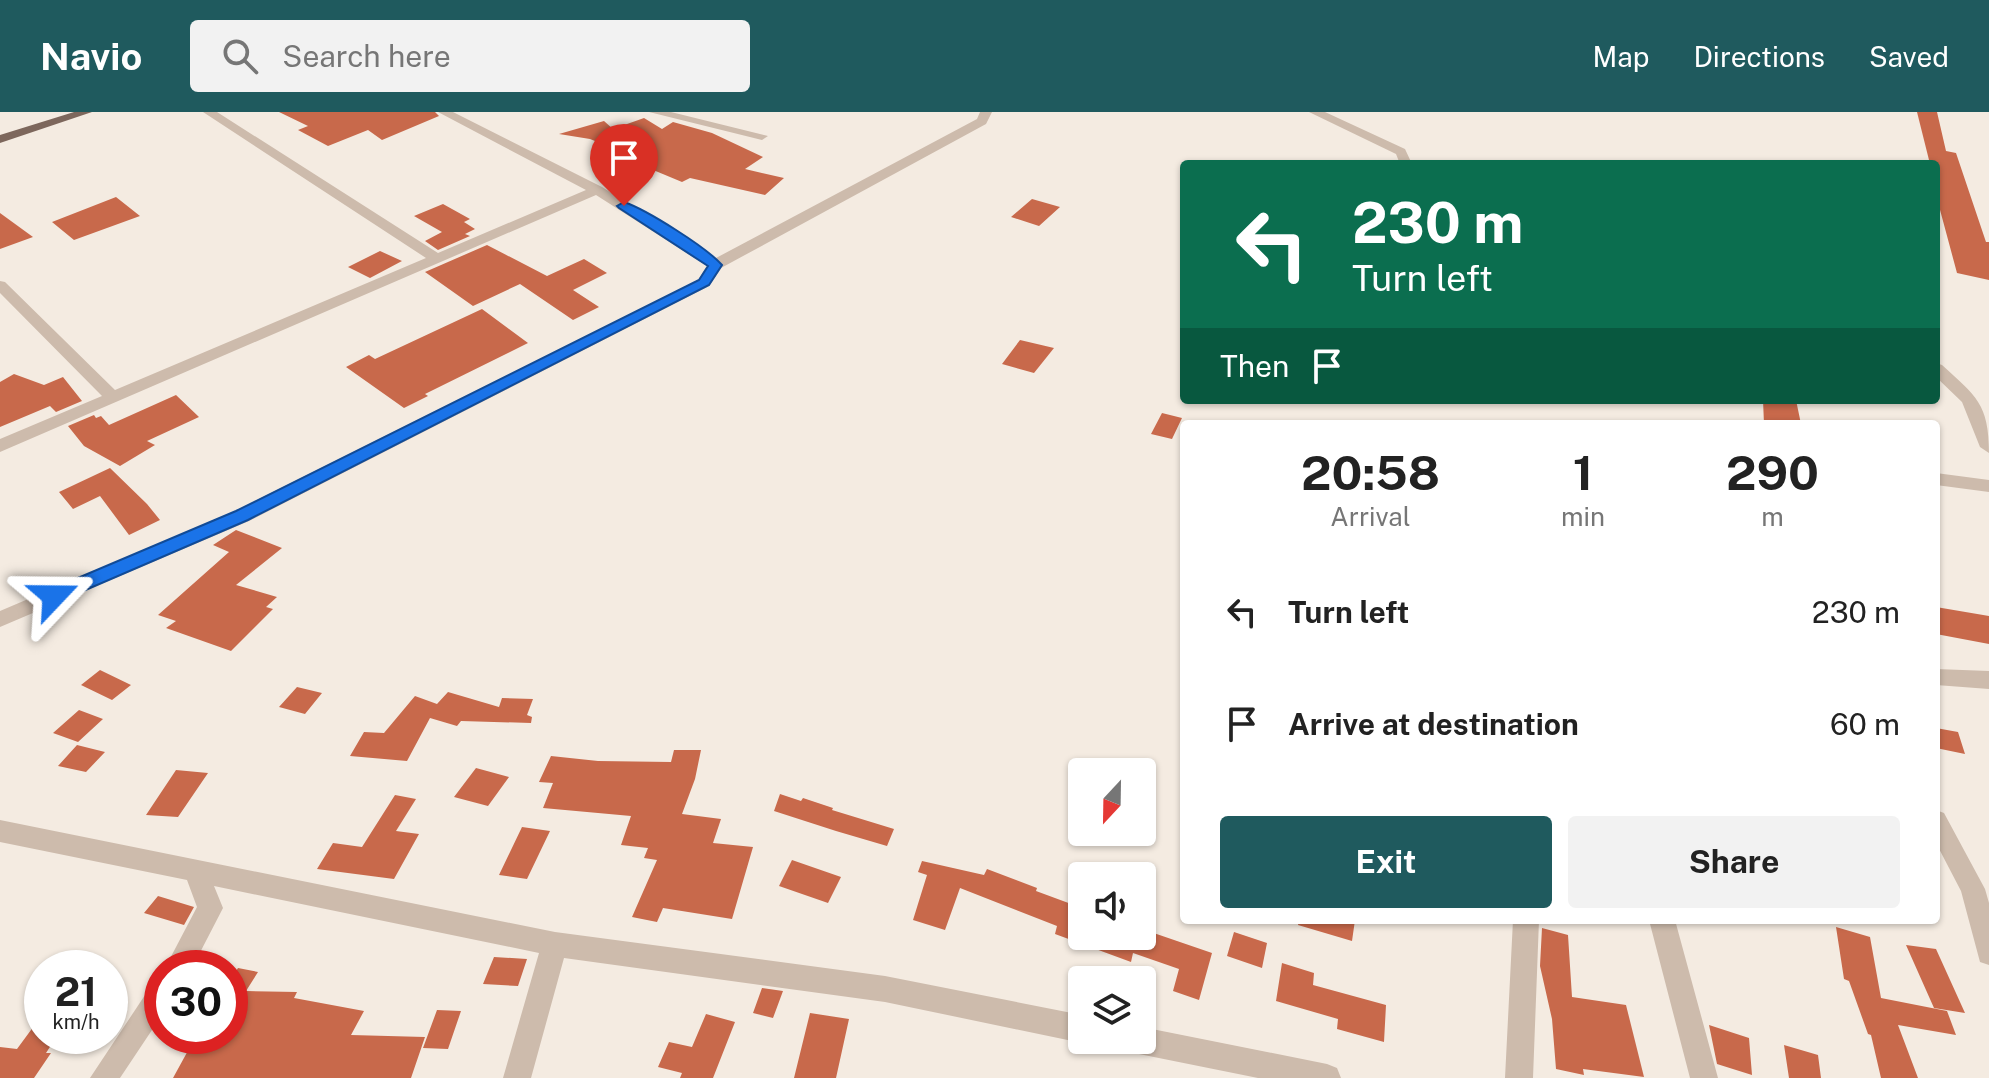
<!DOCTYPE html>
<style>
:root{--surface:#fff;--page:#f2f2f2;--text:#222;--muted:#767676;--accent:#1f5a5e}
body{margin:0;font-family:"Public Sans",sans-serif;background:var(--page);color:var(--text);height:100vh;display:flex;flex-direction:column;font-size:30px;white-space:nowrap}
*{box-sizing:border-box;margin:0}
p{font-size:26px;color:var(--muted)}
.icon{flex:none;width:44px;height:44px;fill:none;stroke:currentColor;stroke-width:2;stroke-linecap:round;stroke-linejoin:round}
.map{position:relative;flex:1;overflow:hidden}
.sheet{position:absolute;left:1180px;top:308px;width:760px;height:504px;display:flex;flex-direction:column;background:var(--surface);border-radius:8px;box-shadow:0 2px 6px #0004}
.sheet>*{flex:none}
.banner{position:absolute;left:1180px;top:48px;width:760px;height:244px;border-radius:8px;box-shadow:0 2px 6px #0004;background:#0b6e4f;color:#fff;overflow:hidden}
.needle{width:52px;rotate:202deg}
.buttons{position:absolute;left:1068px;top:646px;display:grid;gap:16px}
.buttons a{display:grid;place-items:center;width:88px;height:88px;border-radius:8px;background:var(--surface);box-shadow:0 2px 6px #0004;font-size:40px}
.speed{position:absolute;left:24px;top:838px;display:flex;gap:16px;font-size:40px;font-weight:700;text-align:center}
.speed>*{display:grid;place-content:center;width:104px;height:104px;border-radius:50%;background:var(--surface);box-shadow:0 2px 6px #0004;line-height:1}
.speed small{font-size:20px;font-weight:400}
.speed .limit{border:12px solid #d22;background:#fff;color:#111}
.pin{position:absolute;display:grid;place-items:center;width:68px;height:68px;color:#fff;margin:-82px -34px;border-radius:50% 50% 50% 0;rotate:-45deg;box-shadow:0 0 8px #0007}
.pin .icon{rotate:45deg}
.me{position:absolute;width:88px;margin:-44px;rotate:67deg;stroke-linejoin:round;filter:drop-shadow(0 0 6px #0008)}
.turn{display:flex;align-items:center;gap:28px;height:168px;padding:0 40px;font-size:36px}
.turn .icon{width:104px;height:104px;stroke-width:2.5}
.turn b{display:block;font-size:56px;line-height:68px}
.then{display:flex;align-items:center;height:76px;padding:0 40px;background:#0003;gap:16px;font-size:30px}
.eta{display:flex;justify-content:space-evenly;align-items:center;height:136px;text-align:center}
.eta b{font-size:48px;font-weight:700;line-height:56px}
.cta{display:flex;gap:16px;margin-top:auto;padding:16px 40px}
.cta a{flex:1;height:92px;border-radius:8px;background:var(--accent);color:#fff;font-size:32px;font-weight:700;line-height:92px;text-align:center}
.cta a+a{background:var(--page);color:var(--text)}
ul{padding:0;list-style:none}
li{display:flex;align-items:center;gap:24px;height:112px;padding:0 40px}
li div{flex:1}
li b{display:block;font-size:30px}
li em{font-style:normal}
header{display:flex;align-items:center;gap:48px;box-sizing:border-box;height:112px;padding:0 40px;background:var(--accent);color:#fff}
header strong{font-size:38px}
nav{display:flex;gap:44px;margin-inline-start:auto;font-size:28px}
.search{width:560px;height:72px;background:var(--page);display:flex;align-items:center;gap:20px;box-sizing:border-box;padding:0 28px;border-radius:8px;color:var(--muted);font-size:30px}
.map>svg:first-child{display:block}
.building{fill:#c8694b}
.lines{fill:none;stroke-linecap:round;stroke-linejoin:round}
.minor{fill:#cdbbac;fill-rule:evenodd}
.primary{fill:#7d675c;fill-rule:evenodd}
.route{fill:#1a73e8;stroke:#114b97;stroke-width:2}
</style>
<header>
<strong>Navio</strong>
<div class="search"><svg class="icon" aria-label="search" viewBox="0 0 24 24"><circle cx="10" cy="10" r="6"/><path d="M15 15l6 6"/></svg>Search here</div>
<nav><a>Map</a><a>Directions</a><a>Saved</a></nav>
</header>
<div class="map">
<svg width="1989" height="966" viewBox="0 0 1989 966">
<rect width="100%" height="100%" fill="#f4ebe1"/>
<!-- building -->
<path class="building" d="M279 0H435L439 4 382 28 368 18 328 34 298 18 308 14Z
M1917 0H1937L1946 39 1956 41 1986 130H1989V168L1957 161 1936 83V52H1930Z
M644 6 662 17 673 10 712 21 763 45 745 57 784 66 765 83 690 66 682 70 646 55 615 37 590 27 559 22 604 9 613 17Z
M116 85 140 104 74 128 52 110Z
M1032 87 1060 95 1039 114 1011 105Z
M443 92 470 107 464 110 475 117 465 122 470 124 438 138 425 129 442 120 414 104Z
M0 101 33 125 0 137Z
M487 133 547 164 584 147 607 161 573 178 599 195 573 208 520 172 473 194 425 160Z
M380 139 402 149 370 166 348 155Z
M482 197 528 231 425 282 428 284 404 296 346 255 369 243 375 247Z
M1020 228 1054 236 1034 261 1002 252Z
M14 262 44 273 63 265 82 289 56 300 50 294 0 315V270Z
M176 283 199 305 147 329 155 333 120 354 84 334 68 314 94 303 96 306 101 304 109 313Z
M1763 288H1796L1801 312H1764Z
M1162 301 1182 306 1172 327 1151 322Z
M110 356 147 392 160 408 129 423 100 384 73 397 59 380Z
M236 418 282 436 236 473 277 485 266 495 273 497 231 539 166 516 176 509 158 503 229 440 213 433Z
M1936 495 1989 504V532L1936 522Z
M100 558 131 573 112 588 81 573Z
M297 575 322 581 305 602 279 595Z
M448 580 499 595 502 586 533 587 527 603 532 605 531 611 461 609 457 614 430 606 407 649 350 644 364 620 384 621 415 584 437 592Z
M79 598 103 607 78 630 53 621Z
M1936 616 1958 620 1965 642 1936 636Z
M77 633 105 640 86 660 58 654Z
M674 638H701L695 667 682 702 721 707 713 731 753 735 732 807 663 796 657 810 632 805 657 748 644 746 648 736 621 733 631 704 543 696 553 671 539 670 551 644 598 649 671 650Z
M476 656 509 665 488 694 454 685Z
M176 658 208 661 178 705 146 703Z
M780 682 801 689 803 686 833 696 832 698 894 717 887 734 836 719 774 699Z
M395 683 416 687 396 719 419 722 394 767 317 757 333 731 362 735Z
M522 715 550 719 527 767 499 763Z
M792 748 841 765 828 791 779 774Z
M922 749 984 763 987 757 1037 776 1036 779 1082 796V824H1142V817L1212 841 1199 888 1173 879 1179 857 1133 841 1131 850 1055 822 1057 814 960 776 945 818 913 808 927 763 918 760Z
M158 784 194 795 184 813 144 801Z
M1299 808H1355L1352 829 1298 813Z
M1836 815 1870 825 1881 886 1947 899 1956 923 1898 913 1918 966H1881L1871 923 1868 922 1849 869 1844 867Z
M1542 816 1568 823 1572 885 1626 893 1644 965 1583 957 1584 963 1556 957 1552 907 1540 854Z
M1234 820 1267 831 1262 856 1227 844Z
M1906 833 1936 837 1965 901 1934 896Z
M494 845 527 847 518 874 483 872Z
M1282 851 1314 861 1313 873 1386 893 1384 930 1337 917 1338 907 1276 889Z
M238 856 258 860 246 879 297 880 294 886 364 899 351 923 425 925 411 966H173L196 924H230V869Z
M762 876 783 879 773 906 753 901Z
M437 898 461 899 448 937 423 936Z
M810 901 849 907 836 966H794Z
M706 902 735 910 713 966H680L682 961 658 955 669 930 692 935Z
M42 903V924H57L46 941H51L34 966H0V935L17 937Z
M1709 913 1749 926 1752 963 1717 952Z
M1784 933 1818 943 1821 966H1789Z"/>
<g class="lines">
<!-- minor -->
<path class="minor" d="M203 0H217L438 141 586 78 438 0H453L602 75 716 146 977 7 980 0H992L986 12 721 156 709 174 249 409 0 515V499L235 399 698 168 707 154 596 83 0 340V327L102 284 0 181V169L5 170 115 278 426 146Z
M649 0H671L768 24 762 28Z
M1309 0H1325L1405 37 1412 52H1400L1396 42Z
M1936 251 1942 253C1976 284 1989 292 1989 341L1980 335 1962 290 1936 265Z
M1936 361 1989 368V380L1936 373Z
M1936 557 1989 559V577L1936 573Z
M1936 698 1944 701 1985 777 1989 791V853L1980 850 1961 779 1936 731Z
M0 708 555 820 885 864 1082 903V928H1088L1082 931 885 890 564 846 531 966H503L539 841 214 774 223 796 192 856H165L197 795 187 768 0 730Z
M1513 808H1539L1533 966H1505Z
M1649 808H1675L1718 966H1690Z
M162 867V903L120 966H90L153 871Z
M1142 915 1327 952 1337 956 1341 966H1258L1139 942 1129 938 1125 928H1142Z"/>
<!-- primary -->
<path class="primary" d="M74 0H92L0 31V23Z"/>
</g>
<!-- route -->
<path class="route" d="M624 90C647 98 706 135 722 153L709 173 248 408 60 489H47L45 484 47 479 236 399 699 168 708 154 619 96 617 94Z"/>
</svg>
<div class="buttons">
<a><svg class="needle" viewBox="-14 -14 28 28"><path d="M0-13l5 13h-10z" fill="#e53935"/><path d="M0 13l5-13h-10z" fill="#767676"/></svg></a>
<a><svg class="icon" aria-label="sound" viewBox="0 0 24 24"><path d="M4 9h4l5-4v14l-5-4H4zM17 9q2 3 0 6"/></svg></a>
<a><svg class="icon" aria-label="layers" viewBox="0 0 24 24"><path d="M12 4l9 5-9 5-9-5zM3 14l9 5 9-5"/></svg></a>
</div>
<div class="speed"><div>21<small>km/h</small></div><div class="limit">30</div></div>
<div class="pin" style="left:624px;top:94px;background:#d93025"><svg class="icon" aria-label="arrive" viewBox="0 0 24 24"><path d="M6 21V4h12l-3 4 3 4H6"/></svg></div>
<svg class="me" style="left:54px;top:484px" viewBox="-20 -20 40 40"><path d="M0-17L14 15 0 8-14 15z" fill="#1a73e8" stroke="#fff" stroke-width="4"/></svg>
<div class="banner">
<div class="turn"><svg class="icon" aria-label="left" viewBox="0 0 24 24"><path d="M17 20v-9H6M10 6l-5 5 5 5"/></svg><div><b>230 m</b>Turn left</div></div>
<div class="then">Then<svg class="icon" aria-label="arrive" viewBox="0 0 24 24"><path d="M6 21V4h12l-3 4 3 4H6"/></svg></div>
</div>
<section class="sheet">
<div class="eta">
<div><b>20:58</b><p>Arrival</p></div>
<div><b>1</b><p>min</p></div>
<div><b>290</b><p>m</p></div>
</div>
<ul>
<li><svg class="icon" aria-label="left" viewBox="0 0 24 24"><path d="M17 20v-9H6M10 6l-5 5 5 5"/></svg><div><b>Turn left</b></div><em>230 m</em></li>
<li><svg class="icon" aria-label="arrive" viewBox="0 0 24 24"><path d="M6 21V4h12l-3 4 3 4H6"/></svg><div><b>Arrive at destination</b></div><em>60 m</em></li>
</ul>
<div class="cta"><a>Exit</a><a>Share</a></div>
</section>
</div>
